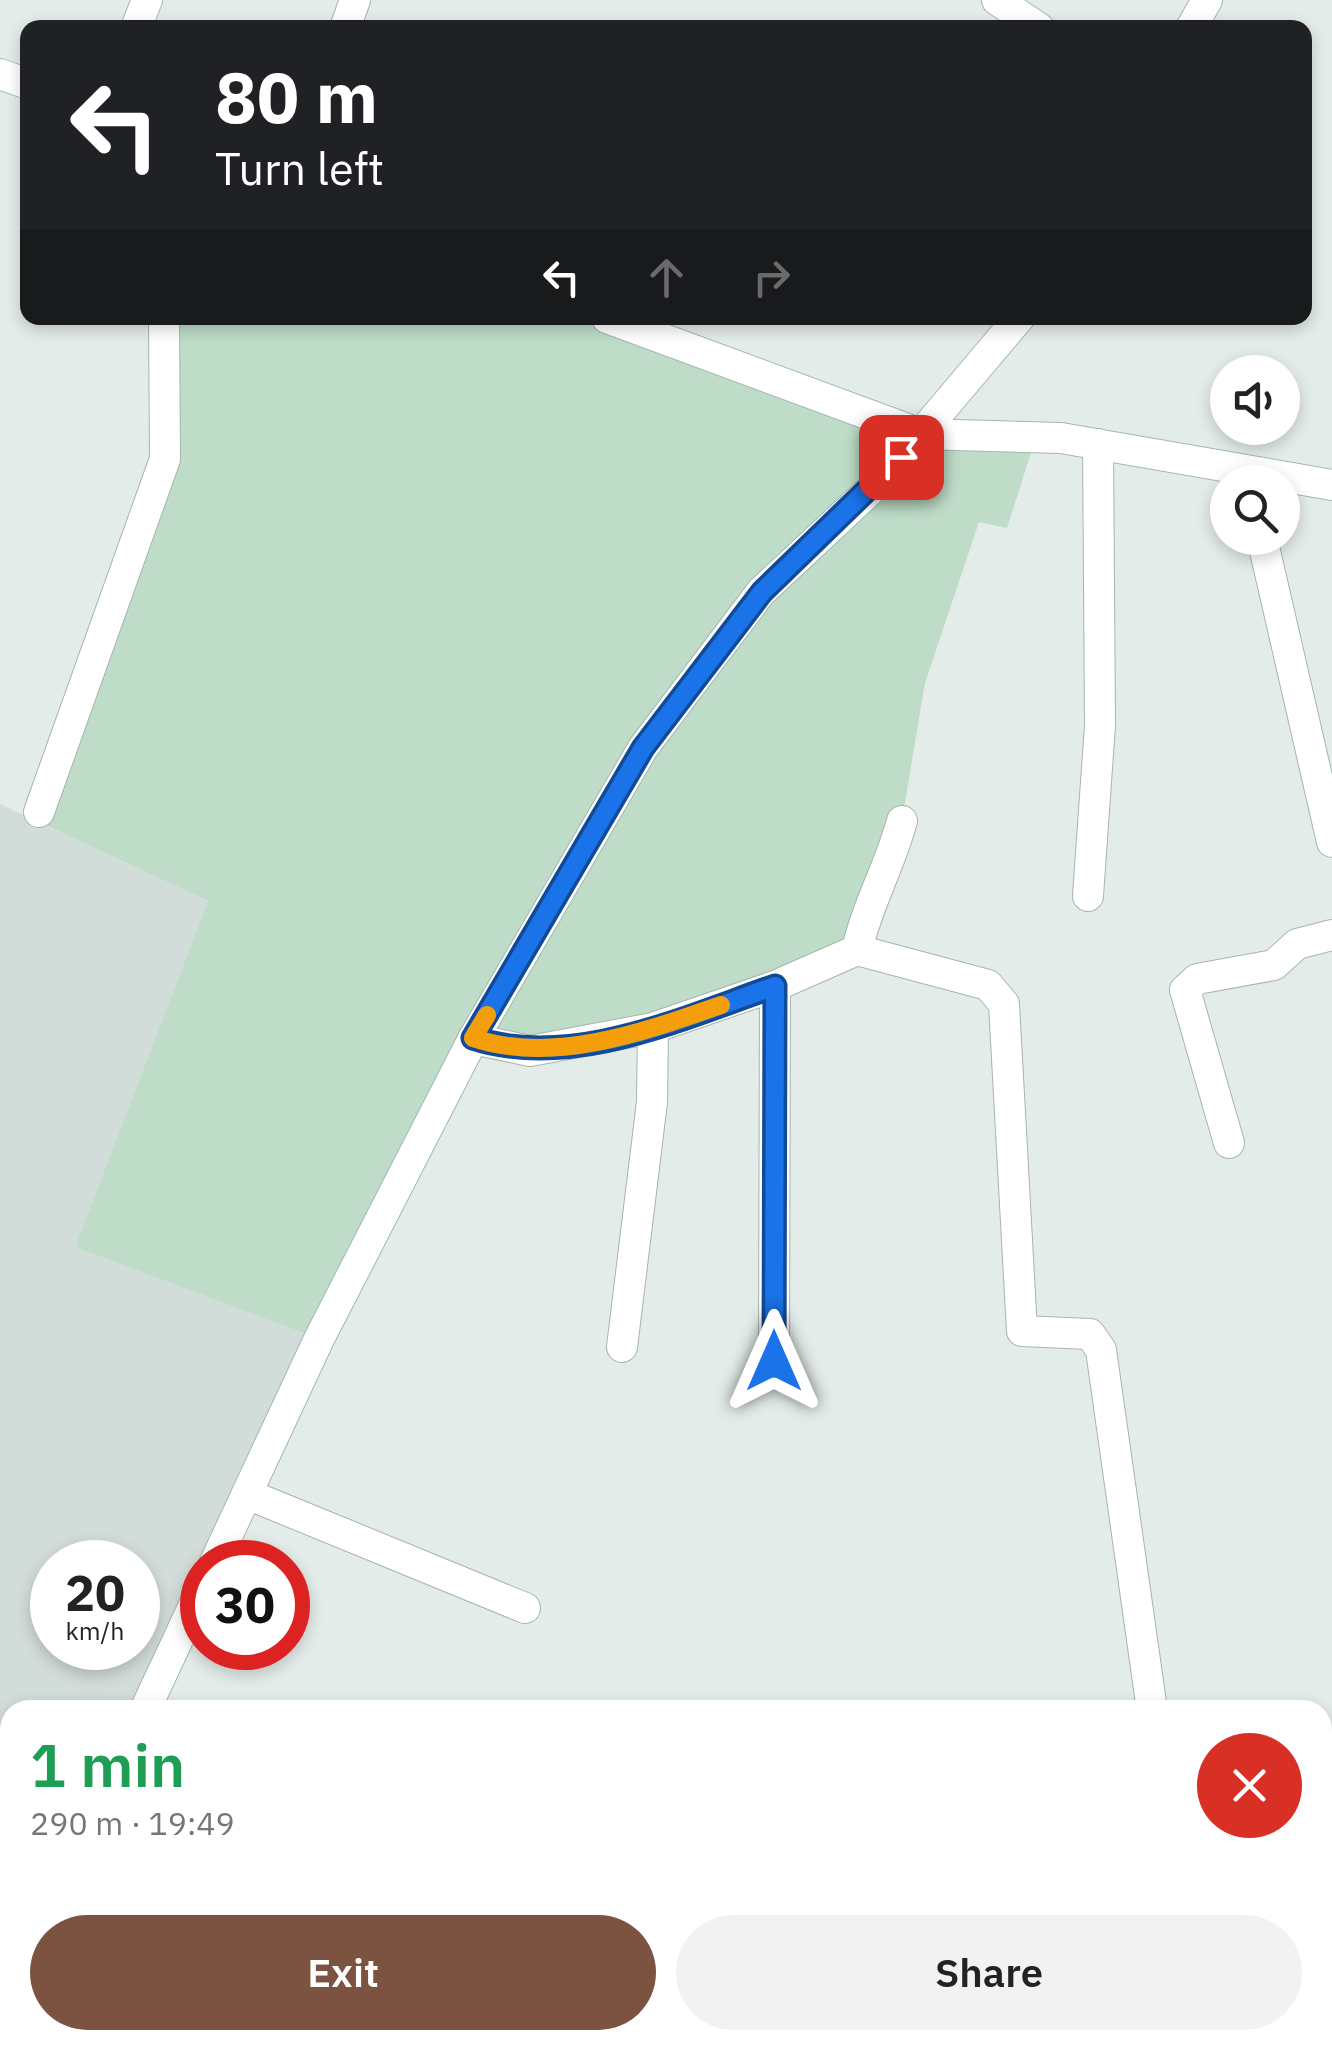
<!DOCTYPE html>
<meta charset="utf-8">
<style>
:root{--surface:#fff;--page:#f2f2f2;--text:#222;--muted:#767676;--accent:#7c5340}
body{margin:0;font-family:"IBM Plex Sans",sans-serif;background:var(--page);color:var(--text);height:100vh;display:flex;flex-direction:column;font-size:38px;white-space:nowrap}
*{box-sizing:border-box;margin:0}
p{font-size:32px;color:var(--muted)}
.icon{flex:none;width:55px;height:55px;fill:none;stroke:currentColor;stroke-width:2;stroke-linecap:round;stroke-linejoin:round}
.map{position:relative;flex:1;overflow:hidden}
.details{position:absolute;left:0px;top:1700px;width:1332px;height:350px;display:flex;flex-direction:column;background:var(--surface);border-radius:30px 30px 0 0;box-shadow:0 5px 15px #0003}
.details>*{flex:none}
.banner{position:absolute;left:20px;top:20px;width:1292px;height:305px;border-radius:20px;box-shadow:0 5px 15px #0003;background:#202124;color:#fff;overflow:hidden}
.fabs{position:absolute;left:1210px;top:355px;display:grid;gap:20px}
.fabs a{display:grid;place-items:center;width:90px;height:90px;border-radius:50%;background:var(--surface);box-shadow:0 5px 15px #0003;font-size:50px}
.speed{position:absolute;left:30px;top:1540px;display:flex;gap:20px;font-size:50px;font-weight:700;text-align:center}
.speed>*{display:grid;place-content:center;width:130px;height:130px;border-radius:50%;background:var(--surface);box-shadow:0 5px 15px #0003;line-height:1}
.speed small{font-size:25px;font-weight:400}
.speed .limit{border:15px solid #d22;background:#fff;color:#111}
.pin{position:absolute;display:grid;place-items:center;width:85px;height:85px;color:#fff;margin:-42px;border-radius:20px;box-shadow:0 5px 15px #0006}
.me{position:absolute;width:110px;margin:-55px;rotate:0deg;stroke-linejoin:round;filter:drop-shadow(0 0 8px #0008)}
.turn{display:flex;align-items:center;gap:35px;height:210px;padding:0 30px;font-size:45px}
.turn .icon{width:130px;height:130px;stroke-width:2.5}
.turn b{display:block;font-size:70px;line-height:85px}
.lanes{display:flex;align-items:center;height:95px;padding:0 30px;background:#0003;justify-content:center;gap:50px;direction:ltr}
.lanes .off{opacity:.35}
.round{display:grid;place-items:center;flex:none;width:105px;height:105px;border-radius:52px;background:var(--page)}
.headline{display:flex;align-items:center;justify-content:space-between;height:170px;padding:0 30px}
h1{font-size:60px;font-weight:600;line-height:75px;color:#1e9e55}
.primary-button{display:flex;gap:20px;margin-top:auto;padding:20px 30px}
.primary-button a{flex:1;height:115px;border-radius:60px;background:var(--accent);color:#fff;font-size:40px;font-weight:600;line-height:115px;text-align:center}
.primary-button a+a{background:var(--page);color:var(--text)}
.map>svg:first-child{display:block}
.built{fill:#d2dcd8;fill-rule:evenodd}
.green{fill:#bedcc8}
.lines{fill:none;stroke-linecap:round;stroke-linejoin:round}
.street-casing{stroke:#a7b4b0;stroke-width:32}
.secondary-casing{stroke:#a2b8b2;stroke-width:32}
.street{stroke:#fff;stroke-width:30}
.secondary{stroke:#fff;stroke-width:30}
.route-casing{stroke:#114b97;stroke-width:25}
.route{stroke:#1a73e8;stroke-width:18}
.slow{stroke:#f59e0b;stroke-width:18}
</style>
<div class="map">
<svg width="1332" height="2050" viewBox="0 0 1332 2050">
<rect width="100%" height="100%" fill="#e4ece9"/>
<!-- built -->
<path class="built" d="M0 804 208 901 75 1247 319 1339 202 1562V1588L145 1710H10V1865H0ZM52 1562H138V1648H52Z"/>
<!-- green -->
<path class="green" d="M168 318H607L921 434 1036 437 1007 528 979 522 925 683 902 821 857 950 598 1040 473 1039 319 1339 75 1247 208 901 41 823 171 456Z"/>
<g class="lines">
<!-- street casing -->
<g class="street-casing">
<path id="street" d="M997 0 1039 28
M136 28 147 0
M345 28 355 0
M1191 28 1207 0
M921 434 1019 318
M1262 538 1332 842
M39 812 165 459 164 318
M1088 896 1100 725 1098 444
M857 950C867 905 890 866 902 821
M473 1039 530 1051 653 1028 775 986 857 950 988 985 1004 1004 1022 1331 1090 1334 1101 1350 1152 1710
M1229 1143 1185 990 1197 979 1274 965 1297 944 1332 935
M622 1347 652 1102 653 1028
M774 1361 775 986
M247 1494 525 1608
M0 1865H10
M600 2040 750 2041
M256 2050 258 2040
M358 2050 360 2040"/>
</g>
<!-- secondary casing -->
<g class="secondary-casing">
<path id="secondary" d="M0 74 28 84
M607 318 921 434 1061 438 1332 485
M215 1562 319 1339 473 1039 643 748 761 592 881 480 921 434
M145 1710 202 1588
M18 2050 22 2040"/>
</g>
<!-- street -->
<use href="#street" class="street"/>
<!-- secondary -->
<use href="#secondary" class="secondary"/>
</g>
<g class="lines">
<!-- route casing -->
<g class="route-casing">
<path id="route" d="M774 1361 775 986C683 1018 571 1070 473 1038L643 748 762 592 901 457"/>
</g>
<!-- route -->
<use href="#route" class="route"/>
<!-- slow -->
<path class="slow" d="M487 1015 473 1038C553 1065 644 1032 721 1005"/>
</g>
</svg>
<div class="fabs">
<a><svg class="icon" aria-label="sound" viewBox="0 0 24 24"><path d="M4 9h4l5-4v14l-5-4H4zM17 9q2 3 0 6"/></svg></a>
<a><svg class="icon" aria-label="search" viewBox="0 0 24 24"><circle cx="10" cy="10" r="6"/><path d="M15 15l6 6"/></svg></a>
</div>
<div class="speed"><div>20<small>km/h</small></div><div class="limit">30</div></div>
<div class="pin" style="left:901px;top:457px;background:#d93025"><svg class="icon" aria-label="arrive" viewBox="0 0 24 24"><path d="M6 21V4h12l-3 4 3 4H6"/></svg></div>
<svg class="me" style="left:774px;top:1361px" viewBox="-20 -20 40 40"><path d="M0-17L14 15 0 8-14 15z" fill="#1a73e8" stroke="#fff" stroke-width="4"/></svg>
<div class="banner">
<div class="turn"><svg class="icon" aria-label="left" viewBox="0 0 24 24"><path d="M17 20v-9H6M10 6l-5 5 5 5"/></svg><div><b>80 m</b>Turn left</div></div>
<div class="lanes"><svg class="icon" aria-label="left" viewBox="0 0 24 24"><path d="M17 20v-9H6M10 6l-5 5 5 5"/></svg><svg class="icon off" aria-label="ahead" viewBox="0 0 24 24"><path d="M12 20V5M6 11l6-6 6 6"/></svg><svg class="icon off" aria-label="right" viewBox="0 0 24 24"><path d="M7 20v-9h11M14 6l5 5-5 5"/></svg></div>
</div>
<section class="details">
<div class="headline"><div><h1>1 min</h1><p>290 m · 19:49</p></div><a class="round" style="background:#d93025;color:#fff"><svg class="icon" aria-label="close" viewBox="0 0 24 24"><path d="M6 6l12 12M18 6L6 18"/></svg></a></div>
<div class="primary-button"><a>Exit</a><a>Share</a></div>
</section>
</div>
